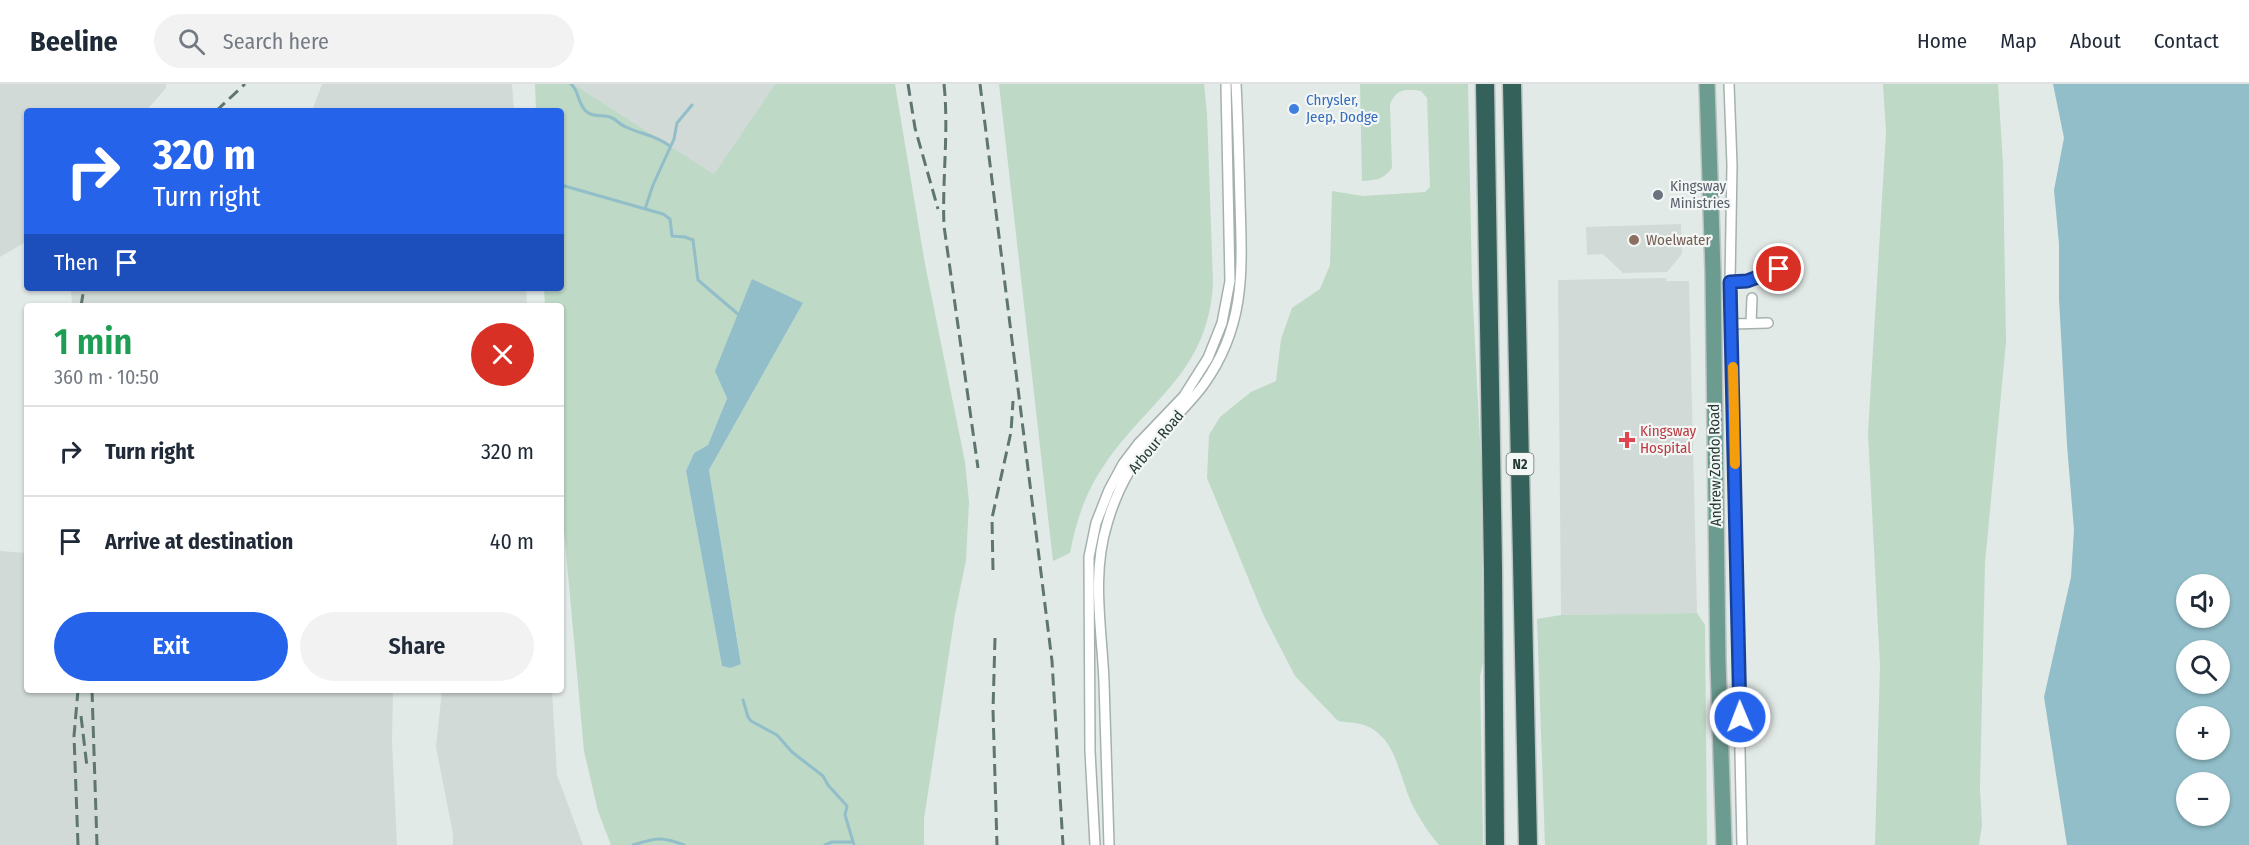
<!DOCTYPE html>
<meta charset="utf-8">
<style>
:root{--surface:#fff;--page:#f2f2f3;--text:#1f2937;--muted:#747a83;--line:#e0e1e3;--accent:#2563eb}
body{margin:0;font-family:"Fira Sans Condensed",sans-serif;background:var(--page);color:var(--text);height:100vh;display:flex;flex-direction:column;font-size:22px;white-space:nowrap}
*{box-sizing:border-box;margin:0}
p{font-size:20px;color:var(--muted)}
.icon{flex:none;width:33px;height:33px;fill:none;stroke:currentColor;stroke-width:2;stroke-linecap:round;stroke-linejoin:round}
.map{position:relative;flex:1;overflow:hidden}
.details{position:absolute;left:24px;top:219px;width:540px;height:390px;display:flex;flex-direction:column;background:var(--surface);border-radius:6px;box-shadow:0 2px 4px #0004}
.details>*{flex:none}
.top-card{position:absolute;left:24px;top:24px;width:540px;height:183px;border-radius:6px;box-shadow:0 2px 4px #0004;background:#2563eb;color:#fff;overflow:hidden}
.controls{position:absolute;left:2176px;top:490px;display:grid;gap:12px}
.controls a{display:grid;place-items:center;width:54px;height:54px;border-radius:50%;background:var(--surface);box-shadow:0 2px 4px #0004;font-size:30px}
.pin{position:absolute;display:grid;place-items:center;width:51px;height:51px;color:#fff;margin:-26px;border:3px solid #fff;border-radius:50%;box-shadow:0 2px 6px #0007}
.me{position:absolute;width:66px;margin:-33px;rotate:359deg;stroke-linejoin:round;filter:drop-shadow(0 0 4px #0008)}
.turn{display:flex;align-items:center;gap:21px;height:126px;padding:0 30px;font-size:27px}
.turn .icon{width:78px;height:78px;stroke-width:2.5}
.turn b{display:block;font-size:42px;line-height:51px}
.then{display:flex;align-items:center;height:57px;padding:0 30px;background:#0003;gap:12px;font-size:22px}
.round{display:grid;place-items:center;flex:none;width:63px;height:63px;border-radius:32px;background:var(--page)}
.head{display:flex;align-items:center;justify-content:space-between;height:102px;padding:0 30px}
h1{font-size:36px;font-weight:600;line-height:45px;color:#1e9e55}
.primary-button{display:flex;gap:12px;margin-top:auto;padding:12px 30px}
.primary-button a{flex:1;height:69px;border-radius:36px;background:var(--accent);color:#fff;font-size:24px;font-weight:600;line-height:69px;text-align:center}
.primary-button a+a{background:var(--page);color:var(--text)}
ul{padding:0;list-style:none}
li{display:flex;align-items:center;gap:18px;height:90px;padding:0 30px;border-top:2px solid var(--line)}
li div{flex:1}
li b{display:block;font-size:22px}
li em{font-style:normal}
header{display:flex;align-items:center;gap:36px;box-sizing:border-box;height:84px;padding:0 30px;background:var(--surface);border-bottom:2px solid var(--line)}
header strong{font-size:28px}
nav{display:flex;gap:33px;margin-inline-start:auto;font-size:21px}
.search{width:420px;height:54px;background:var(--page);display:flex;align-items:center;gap:15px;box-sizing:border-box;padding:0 21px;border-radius:33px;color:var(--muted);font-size:22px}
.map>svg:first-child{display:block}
.built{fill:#d1dad6}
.green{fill:#bed9c6;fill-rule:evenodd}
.water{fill:#91bec9;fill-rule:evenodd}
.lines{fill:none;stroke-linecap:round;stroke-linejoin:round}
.stream{stroke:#91bec9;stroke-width:3}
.minor-casing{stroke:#a5b1ae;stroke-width:12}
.primary-casing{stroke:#bdc4c2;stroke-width:18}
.motorway-casing{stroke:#bdc4c2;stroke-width:21}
.minor{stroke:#fff;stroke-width:9}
.primary{stroke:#6c9b90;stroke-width:15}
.motorway{stroke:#34625a;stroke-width:18}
.rail{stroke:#5f7570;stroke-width:3;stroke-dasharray:12 6;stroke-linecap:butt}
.route-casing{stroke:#184099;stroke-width:15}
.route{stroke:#2563eb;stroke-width:10}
.slow{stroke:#f59e0b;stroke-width:10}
.shop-dot{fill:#3f7fe0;stroke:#f2f7f5;stroke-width:2}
.worship-dot{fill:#6b7280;stroke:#f2f7f5;stroke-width:2}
.education-dot{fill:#8d6e63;stroke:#f2f7f5;stroke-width:2}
.health-dot{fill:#e0444e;stroke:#f2f7f5;stroke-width:2}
.labels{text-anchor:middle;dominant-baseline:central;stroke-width:4.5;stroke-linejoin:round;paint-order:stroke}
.shield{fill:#f2f7f5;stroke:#62726e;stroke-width:1.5}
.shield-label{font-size:14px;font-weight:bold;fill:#243934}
.shop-label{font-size:15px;fill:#366cbe;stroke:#f2f7f5;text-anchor:start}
.worship-label{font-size:15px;fill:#5b616d;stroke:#f2f7f5;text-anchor:start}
.education-label{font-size:15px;fill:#785e54;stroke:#f2f7f5;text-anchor:start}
.health-label{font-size:15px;fill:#be3a42;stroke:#f2f7f5;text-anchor:start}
.street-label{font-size:15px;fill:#243934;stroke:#f2f7f5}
</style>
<header>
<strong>Beeline</strong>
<div class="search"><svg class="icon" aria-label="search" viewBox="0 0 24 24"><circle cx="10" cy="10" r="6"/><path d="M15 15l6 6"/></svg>Search here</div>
<nav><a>Home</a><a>Map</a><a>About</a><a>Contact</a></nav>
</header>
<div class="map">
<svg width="2249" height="761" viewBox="0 0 2249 761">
<rect width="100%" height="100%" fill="#e2eae7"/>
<!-- built -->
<path class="built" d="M0 0H166V4L146 27H27V157L0 173Z
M322 0H512L514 27H312Z
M573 0H775L714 90Z
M1681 140 1682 170 1667 188 1623 189 1603 170 1587 171 1586 143Z
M1666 194V197H1689L1697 529 1561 531 1558 196Z
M71 204H526L527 222H72Z
M0 467 27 469V606H393L392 658 397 761H0Z
M442 606H552L557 691 583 761H453V750L436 663Z"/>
<!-- green -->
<path class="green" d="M535 0H573L714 90 775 0H895L925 180 965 378 969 418 966 476 955 530 924 735V761H611L598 727 584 667 561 413V222H545L544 204H561V27H536ZM803 219 709 386 741 579 730 584 722 582 686 387 694 369 708 361 727 313Z
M999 0H1204L1207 29 1213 199C1208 289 1150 314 1105 380 1086 407 1076 437 1070 469L1053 477Z
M1360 0H1468L1472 201 1481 377 1483 579 1480 592 1483 761H1439C1428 748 1419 734 1411 718 1400 694 1397 661 1374 646 1363 638 1351 639 1338 637L1295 592 1263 530 1207 394 1209 351 1220 333 1251 308 1276 297 1281 255 1292 224 1320 205 1330 181 1332 107 1363 112 1425 108 1430 103 1427 14 1421 7C1406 4 1396 5 1390 20L1392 84C1383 96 1376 96 1362 97Z
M1883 0H1998L2003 80 2006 258 1985 479 1980 704 1982 741 1979 761H1875L1880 582 1868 349 1886 48Z
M1697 529 1705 541 1707 761H1545L1537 535 1561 531Z"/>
<!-- water -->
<path class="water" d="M2053 0H2249V761H2067L2044 613 2071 493 2074 446 2067 361 2059 215V160L2054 106 2064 54ZM2187 501H2220V534H2187ZM2187 567H2220V600H2187ZM2187 633H2220V666H2187ZM2187 699H2220V732H2187Z
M752 195 803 219 709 386 741 580 730 584 722 582 686 387 694 369 708 361 727 314 715 287Z"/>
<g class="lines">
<!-- stream -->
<path class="stream" d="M571 0C580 8 577 20 587 28 595 34 602 30 610 33 616 35 620 41 626 43 643 51 653 50 670 62
M561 101 663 130 670 135 672 152 685 153 693 156 698 196 739 231
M645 125 653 101 674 55 677 39 692 21
M743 616 748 633 751 637 777 651 792 668 823 692 828 701 847 722 845 731 854 761
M633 761C655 754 662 752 684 761
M825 761 832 758H853"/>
<!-- minor casing -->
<g class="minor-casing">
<path id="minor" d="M1729 0 1732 81 1730 198 1742 761
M1730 198 1747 197 1779 185
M1751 239 1752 214
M1732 240 1768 239
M1095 761 1090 667 1089 473 1096 439 1109 406 1123 380 1139 359 1184 312 1208 274 1222 239 1230 197 1226 0
M1109 761C1107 707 1106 652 1104 598 1102 545 1091 492 1107 440 1112 422 1120 403 1130 386 1149 354 1182 331 1204 300 1246 241 1242 186 1240 118 1239 79 1238 39 1236 0"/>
</g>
<!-- primary casing -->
<g class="primary-casing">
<path id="primary" d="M1707 0 1713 188 1718 578 1724 761"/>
</g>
<!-- motorway casing -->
<g class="motorway-casing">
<path id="motorway" d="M1485 0 1493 484 1495 761
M1512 0 1528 761"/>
</g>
<!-- minor -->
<use href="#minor" class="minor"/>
<!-- primary -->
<use href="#primary" class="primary"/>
<!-- motorway -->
<use href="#motorway" class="motorway"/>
<!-- rail -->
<path class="rail" d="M908 0 915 44 938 125
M944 0C949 48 942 95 944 142L978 384
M980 0 1052 577 1063 761
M216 27 245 0
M81 222 84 204
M993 486 992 434 1011 348 1013 317
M995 554 993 626 997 761
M92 606 97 761
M81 632 87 683
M78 761 74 652 78 606"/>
</g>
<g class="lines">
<!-- route casing -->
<g class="route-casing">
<path id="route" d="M1740 633 1730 198 1747 197 1779 185"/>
</g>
<!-- route -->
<use href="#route" class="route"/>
<!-- slow -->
<path class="slow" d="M1733 283 1735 380"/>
</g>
<!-- markers -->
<circle class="shop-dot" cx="1294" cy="25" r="6"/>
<circle class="worship-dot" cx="1658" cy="111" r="6"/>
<circle class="education-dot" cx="1634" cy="156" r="6"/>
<path class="health-dot" d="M1624 347h6v6h6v6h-6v6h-6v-6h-6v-6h6z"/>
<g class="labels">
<!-- shield labels -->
<rect class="shield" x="1506.5" y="369" width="27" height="22" rx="4.5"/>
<g class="shield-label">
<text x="1520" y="380">N2</text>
</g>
<!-- shop labels -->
<g class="shop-label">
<text x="1306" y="16">Chrysler,<tspan x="1306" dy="17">Jeep, Dodge</tspan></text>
</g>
<!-- worship labels -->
<g class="worship-label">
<text x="1670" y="102">Kingsway<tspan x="1670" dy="17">Ministries</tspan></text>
</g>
<!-- education labels -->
<g class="education-label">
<text x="1646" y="156">Woelwater</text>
</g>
<!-- health labels -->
<g class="health-label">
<text x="1640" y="347">Kingsway<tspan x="1640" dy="17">Hospital</tspan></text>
</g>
<!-- street labels -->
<g class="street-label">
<text transform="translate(1156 358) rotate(-50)">Arbour Road</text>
<text transform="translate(1715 381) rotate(-91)">Andrew Zondo Road</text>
</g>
</g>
</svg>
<div class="controls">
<a><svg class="icon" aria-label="sound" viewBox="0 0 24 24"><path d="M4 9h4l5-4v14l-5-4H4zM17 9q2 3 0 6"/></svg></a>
<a><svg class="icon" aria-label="search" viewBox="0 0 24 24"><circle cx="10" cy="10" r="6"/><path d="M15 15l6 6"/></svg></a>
<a>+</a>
<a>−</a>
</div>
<div class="pin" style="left:1779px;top:185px;background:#d93025"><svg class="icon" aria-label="arrive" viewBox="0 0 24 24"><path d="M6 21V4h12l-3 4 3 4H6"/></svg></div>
<svg class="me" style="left:1740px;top:633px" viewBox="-20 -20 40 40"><circle r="17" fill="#2563eb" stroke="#fff" stroke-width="3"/><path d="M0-11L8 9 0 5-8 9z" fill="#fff"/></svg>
<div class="top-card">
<div class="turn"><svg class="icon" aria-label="right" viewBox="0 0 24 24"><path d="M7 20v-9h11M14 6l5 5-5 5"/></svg><div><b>320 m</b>Turn right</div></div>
<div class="then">Then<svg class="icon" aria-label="arrive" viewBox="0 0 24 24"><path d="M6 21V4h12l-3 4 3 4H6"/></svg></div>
</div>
<section class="details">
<div class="head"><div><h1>1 min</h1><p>360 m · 10:50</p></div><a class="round" style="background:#d93025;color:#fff"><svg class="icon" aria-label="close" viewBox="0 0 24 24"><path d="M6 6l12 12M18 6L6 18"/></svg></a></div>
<ul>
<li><svg class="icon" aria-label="right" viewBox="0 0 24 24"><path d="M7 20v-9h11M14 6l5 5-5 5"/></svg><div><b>Turn right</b></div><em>320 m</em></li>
<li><svg class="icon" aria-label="arrive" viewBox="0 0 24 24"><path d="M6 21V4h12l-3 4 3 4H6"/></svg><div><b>Arrive at destination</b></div><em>40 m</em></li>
</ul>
<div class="primary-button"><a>Exit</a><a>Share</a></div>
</section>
</div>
